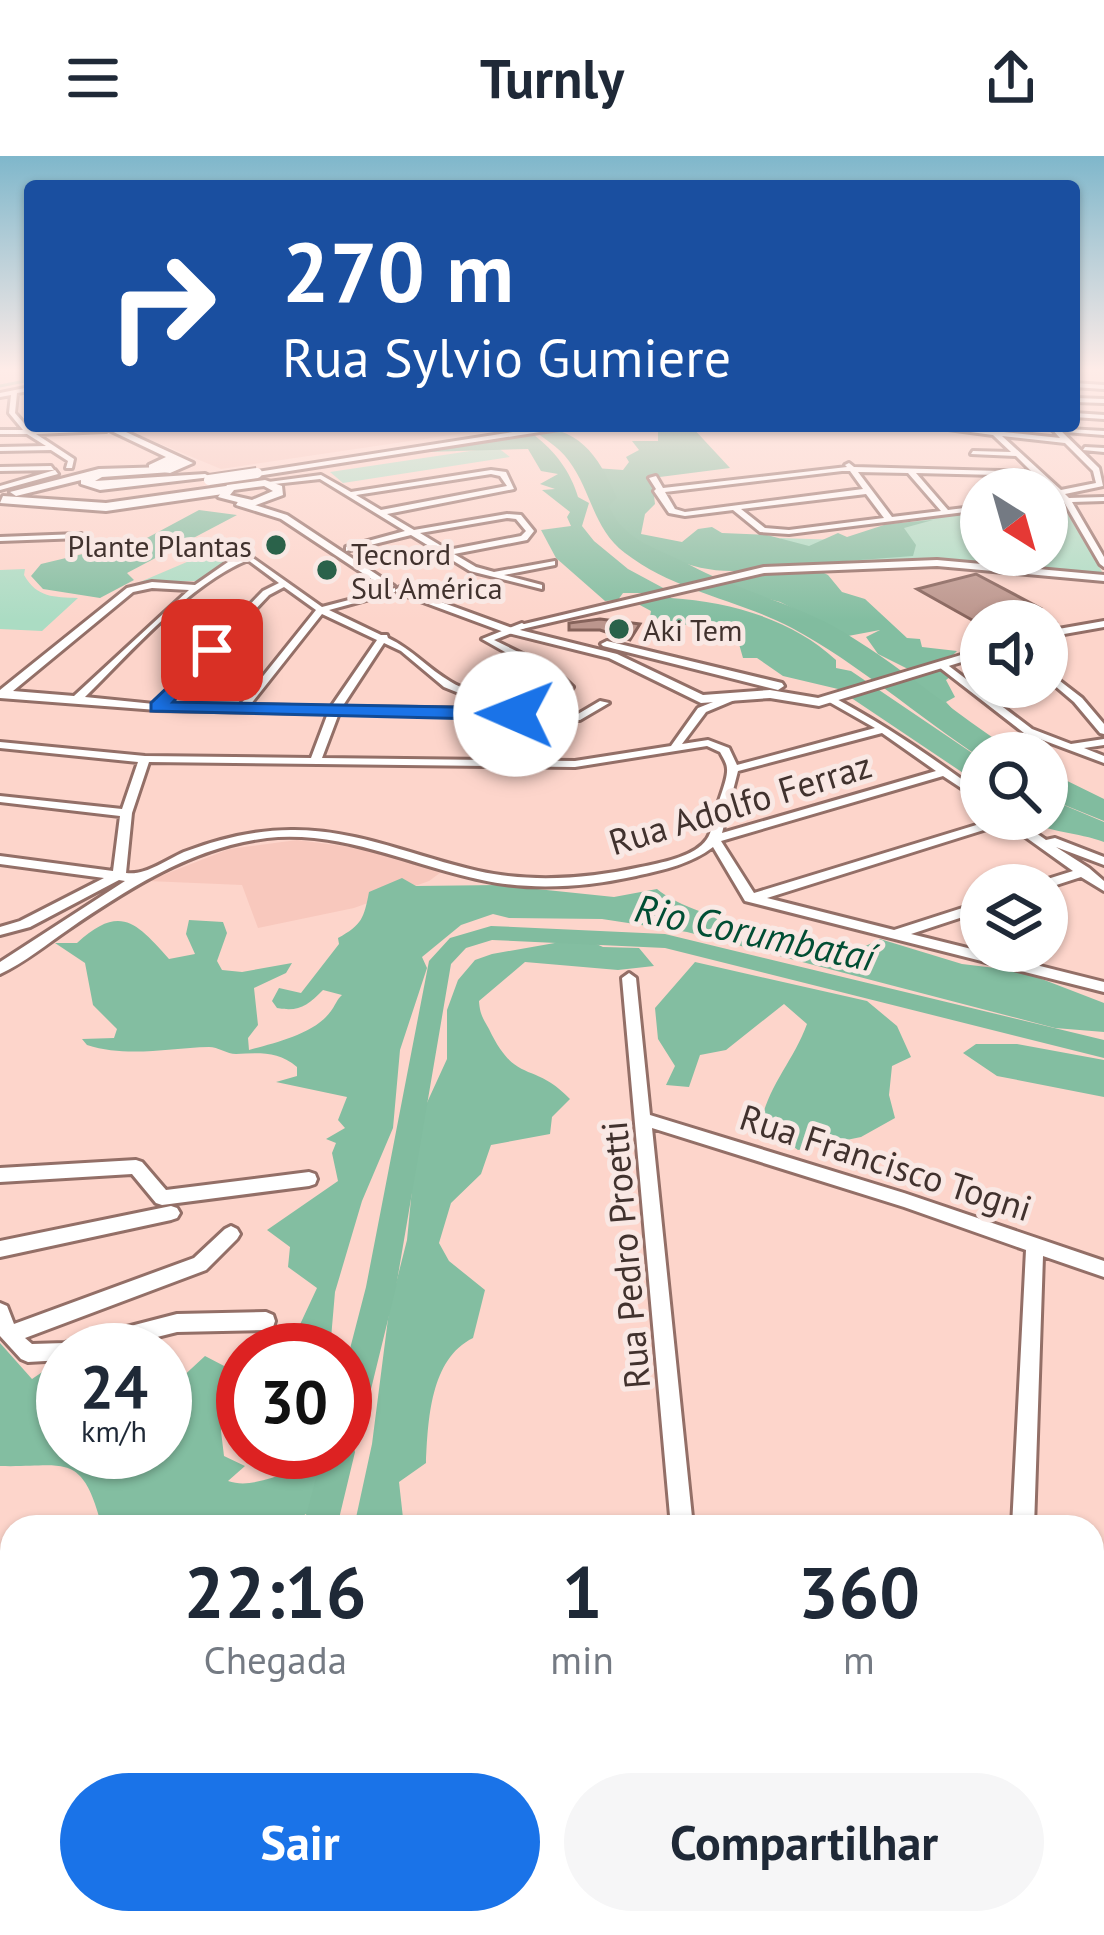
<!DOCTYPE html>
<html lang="pt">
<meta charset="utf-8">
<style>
:root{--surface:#fff;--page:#f6f6f7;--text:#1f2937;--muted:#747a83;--accent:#1a73e8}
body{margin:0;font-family:"PT Sans",sans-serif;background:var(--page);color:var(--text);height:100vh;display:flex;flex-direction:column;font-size:45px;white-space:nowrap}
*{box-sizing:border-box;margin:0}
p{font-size:39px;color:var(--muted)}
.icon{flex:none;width:66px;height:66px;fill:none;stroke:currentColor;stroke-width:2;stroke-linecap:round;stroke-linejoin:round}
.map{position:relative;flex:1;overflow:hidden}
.details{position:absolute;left:0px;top:1359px;width:1104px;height:420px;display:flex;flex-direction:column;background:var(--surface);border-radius:36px 36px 0 0;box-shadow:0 3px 9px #0004}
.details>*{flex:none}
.top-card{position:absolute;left:24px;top:24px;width:1056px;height:252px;border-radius:12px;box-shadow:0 3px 9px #0004;background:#1a4fa0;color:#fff;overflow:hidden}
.needle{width:78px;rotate:143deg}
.buttons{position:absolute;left:960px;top:312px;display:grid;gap:24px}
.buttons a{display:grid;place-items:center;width:108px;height:108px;border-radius:50%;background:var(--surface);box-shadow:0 3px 9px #0004;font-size:60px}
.speed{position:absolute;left:36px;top:1167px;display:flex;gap:24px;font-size:60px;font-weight:700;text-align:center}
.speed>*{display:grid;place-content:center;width:156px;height:156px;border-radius:50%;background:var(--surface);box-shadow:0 3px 9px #0004;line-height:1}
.speed small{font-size:30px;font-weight:400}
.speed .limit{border:18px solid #d22;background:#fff;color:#111}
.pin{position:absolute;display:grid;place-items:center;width:102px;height:102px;color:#fff;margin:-51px;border-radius:24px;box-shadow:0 6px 18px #0006}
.me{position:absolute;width:132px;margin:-66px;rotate:271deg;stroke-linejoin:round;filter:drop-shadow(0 0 9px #0008)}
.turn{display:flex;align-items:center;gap:42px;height:252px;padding:0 60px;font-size:54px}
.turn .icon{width:156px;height:156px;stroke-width:2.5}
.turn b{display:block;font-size:84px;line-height:102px}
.eta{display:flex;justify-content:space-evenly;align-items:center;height:204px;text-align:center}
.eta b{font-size:72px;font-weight:700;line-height:84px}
.action{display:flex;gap:24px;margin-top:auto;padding:24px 60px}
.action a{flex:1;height:138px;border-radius:72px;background:var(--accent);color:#fff;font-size:48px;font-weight:700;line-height:138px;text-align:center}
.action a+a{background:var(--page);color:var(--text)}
header{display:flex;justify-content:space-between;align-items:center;height:156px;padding:0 60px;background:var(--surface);font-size:54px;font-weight:700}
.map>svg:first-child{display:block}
.built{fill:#f8c8bd}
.green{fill:#abdcc3}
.forest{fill:#83bea1}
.water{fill:#81bc9f}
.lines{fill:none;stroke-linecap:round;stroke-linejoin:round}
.stream{stroke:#81bc9f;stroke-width:3}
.river{fill:#81bc9f;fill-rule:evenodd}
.building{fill:#bc968d;stroke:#86635b;stroke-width:3}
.minor-casing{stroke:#936f67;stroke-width:6}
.tertiary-casing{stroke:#936f67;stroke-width:6}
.secondary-casing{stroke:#936f67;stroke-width:6}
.trunk-casing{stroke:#936f67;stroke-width:6}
.minor{fill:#fff;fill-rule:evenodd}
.tertiary{fill:#fff;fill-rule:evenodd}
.secondary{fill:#fff;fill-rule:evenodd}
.trunk{fill:#fff;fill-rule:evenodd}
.trunk-bridge-casing{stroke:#936f67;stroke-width:14;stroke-linecap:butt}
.trunk-bridge{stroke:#fff;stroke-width:10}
.route{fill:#1a73e8;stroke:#114b97;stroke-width:3}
.poi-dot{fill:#2a624a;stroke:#f9e8e4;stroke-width:4.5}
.labels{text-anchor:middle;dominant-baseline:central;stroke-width:10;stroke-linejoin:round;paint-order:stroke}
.far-poi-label{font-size:30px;fill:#41322e;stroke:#f9e8e4;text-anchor:start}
.street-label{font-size:36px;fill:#41322e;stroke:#f9e8e4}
.water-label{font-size:39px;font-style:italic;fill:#004e34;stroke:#f9e8e4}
</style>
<header><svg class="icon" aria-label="menu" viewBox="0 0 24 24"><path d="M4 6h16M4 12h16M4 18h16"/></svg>Turnly<svg class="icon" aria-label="share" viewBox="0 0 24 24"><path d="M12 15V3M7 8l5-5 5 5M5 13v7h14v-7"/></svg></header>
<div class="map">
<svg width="1104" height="1779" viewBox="0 0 1104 1779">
<rect width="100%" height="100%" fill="#fdd5cb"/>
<!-- built -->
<path class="built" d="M117 270H512L221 313Z
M297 684 374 694 444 714 429 725 354 752 258 772 242 729 148 725 229 693Z"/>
<!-- green -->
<path class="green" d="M497 291 510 301 343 327 330 316Z
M1061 347 1104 419 962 404 803 408 780 382 840 384 891 369 981 355V399H1047V348Z
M222 391 238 397 203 425 140 426Z
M25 413 24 419C37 442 54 441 78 442L42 475 0 473V414Z
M606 1767H796L795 1779H603Z"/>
<!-- forest -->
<path class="forest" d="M652 270H691L730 312 652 322 655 348 645 358 641 378 682 386 698 373 712 371 722 377 767 379 809 390 838 377 847 381 887 368 933 364 904 372 916 389 913 400 820 407 814 412 828 419 842 436 865 443 907 482 920 483 922 491 957 495 948 504 971 531 950 521 946 524 955 541 946 546 979 582 910 525 912 515 878 498 866 481 880 474 848 480 780 446 723 431 735 415C690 416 654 396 615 374L595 312 623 314 629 306 626 301 639 294 632 285H658V274Z
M534 279C554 294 571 316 578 341L589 347 582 370 594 385 628 413 667 434 671 442C730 446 792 463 836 504V512L851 515 981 603V629L838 533 783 520 757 502H743L739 488 697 471 650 461 651 455 638 448 652 442 651 437H623L618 444 605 445 556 402 541 374 571 370 567 361 570 356 542 334 555 333 540 328 558 318 541 315 528 293 421 296Z
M199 354 237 359 127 417 134 424 100 442 43 433 31 420 41 408 145 383Z
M1047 642 1104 666V686C1077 676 1050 677 1023 663H1047Z
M402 722 416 730 499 729 614 741 657 733C684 757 773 778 811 782L812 788C840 797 857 796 880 783L962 808 1021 815 1104 847V876L1055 872 687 776 602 763 509 762 493 758 461 769 422 801 427 812 400 894 393 972 362 1045 335 1136 330 1194H294L296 1177 317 1132 288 1111 290 1091 267 1074 338 1025 332 997 336 987 326 983 345 972 338 964 347 941 276 926 297 920V911C278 895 259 897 236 898 227 898 218 891 209 891 168 892 128 902 87 889L82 883 114 882 117 873 93 849 85 807 55 787H77C120 748 136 766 169 803L195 798 186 778 189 764 223 766 227 777 217 805 222 814 242 816 292 807 286 817 254 832 258 869 248 882 249 894C274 887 315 878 331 855 335 850 337 843 342 839L323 834C307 850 299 856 277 852L272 845 279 832 301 837 339 788 338 782C362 769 364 762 369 736Z
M583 782 603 791 639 792 654 810 618 814 525 806 479 845C480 859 483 862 489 873 516 930 533 904 570 943L552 961 550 978 491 989 481 1018 451 1047 439 1087 449 1105 485 1134 473 1182C430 1203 428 1265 426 1307L399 1326 403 1362 395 1371H354L372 1288 389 1155 407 1084 416 992 425 951 447 903V854L458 824 475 804 492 798Z
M695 806 867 845 897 870 911 901 892 910 889 939 895 962 861 981 798 994 761 967C768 930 794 904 807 868L784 848 726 894 700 899 689 931 666 929 675 910 658 883 655 852Z
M976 888H1017L1104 904V941L997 920 963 897Z
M0 1187 32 1223 63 1202V1296H165V1237L205 1200 228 1212 221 1275 224 1300 245 1310 228 1325C248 1332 270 1322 290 1316L302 1296H328L315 1363 305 1358 303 1371H102C82 1293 64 1312 0 1310Z
M60 1767H192V1779H57Z
M253 1767H402L400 1779H254Z"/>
<!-- water -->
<path class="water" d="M526 270C579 270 597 297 617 342L609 350C622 384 657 392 688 408 734 433 786 445 833 470 898 507 953 557 1016 597H981V602C917 560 859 508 792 472 737 443 676 436 625 397 593 373 592 336 569 305 558 290 541 280 526 270Z
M1047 615 1104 643V665L1047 642Z"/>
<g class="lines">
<!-- stream -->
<path class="stream" d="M0 230 30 224"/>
<!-- river -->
<path class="river" d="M491 770 665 778 1104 884V902L665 792 492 784 466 792 451 808 396 1131 361 1274 352 1287 355 1296 337 1371H303L323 1296H345V1212L366 1131 429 805 450 782Z
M183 1767H227L224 1779H180Z"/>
</g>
<!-- building -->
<path class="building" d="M976 418 1040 452 1036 455 1053 465H981V469L917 433Z
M600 463 640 468 630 484 600 474H569V467Z"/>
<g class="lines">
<!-- minor casing -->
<g class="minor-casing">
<path id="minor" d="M1074 227 1104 229V233L1074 231Z
M30 231V235L17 237 15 257 30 274 103 273 106 275 36 278 74 303 72 312H66L68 305 51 294 0 295V291L46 290 27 278H0V274H23L9 257 11 239 0 241V237Z
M1074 242 1104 243V247L1074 246Z
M1074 257 1104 259V263L1074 261Z
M926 270H947L1060 282 1049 270H1056L1099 312 1103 330 1065 338 1069 342 1104 341V345L1072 346 1104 401V411L1100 408 1064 346H1059L1061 342 1058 340H1052L1054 336 1037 320 916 317 948 354 981 350V354L789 378 760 376 733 354 685 360 669 357 654 335 656 333 649 322 656 320 663 332 847 311 845 309 849 307 854 311 1032 316 1016 300 971 298 973 295 1011 296 993 279ZM1002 280 1065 287 1093 315 1096 327 1061 334ZM842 315H850L863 333 685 356 675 353 665 336ZM858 316 908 317 941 355 892 361ZM866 338 884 362 789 374 765 372 741 353Z
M1067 273 1104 275V279L1065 276Z
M1085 291 1104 292V296L1083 294Z
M51 310 54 314 0 315V311Z
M55 314 58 318 0 334V330Z
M491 314 506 316 514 333 387 358 414 374 507 358 521 359 534 375 527 384 454 398 476 411 494 416 555 405V409L504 419 542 429V433L470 415 411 379 346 395V391L405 375 320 323 265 329 261 327 321 319 351 336ZM491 318 500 320 507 330 381 354 356 339ZM507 362 516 363 526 375 521 380 448 394 420 377Z
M78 378H81V382L0 385V381Z
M233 388 322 451 395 432V436L329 454 381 479H387L388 482C412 493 428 513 451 526 462 533 476 536 487 541 517 553 541 563 563 531L557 525 482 483 522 467 527 470 525 472 494 484 555 514 573 531 562 548 540 557 578 558 600 545 609 547 580 564 533 563 528 560 339 557 322 602 575 605 671 590 698 552 733 538 738 541 737 543 706 556 682 588 708 584 729 592 737 609 875 572 824 543 833 541C887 570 931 601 981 637V645L943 620 721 685 754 737 996 663H1016L1046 684 1055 682 1104 701V709L1056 691 1089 712 1104 725V735L1081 721 1047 732V729H1037L1038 726 1073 715 1006 667 767 742 894 774 981 746V755L911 778 1104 826V836L745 745 713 691C691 708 663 714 636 720 586 731 532 735 482 724 410 709 342 674 267 682 193 691 129 732 69 773 47 788 24 807 0 818V806L125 725 119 724 30 771 0 779V771L20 765 104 722 0 708V700L113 715 120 660 0 646V640L122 653 138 606 0 592V586L145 600 311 602 328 557 157 554 0 542V534L127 432 152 426 195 429 228 406 242 401 230 392 229 390ZM248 404 279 427 263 435 154 548 85 541C130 497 190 427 248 404ZM284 431 316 454 240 549 166 548 269 439ZM152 432 189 434 74 540 13 535 133 436ZM322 458 377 484 331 551 250 549ZM384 487 401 495 444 531 499 553 342 551ZM882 577 936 615 722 677 738 615ZM707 590 720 596C723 602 727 607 727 613 728 623 718 646 715 657 713 665 712 676 707 683 695 701 660 707 641 711 587 723 531 727 478 715 416 701 356 673 291 674 255 674 218 683 184 696 166 704 145 720 126 717L132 657 149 606 575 611Z
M939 507H945L1032 573 1071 588 1104 583V589L1084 592 1104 600V607L1024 577 939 511Z
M1047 515 1082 542 1104 568V578L1100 577 1074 546 1047 523Z
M629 817 636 822 650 959 904 1037 1104 1105V1121L1043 1100 1034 1371H1012L1026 1094 904 1051 652 972 693 1371H671L622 822Z
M136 1004 142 1006 166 1034 309 1016 315 1018 317 1023 315 1028 309 1030 162 1049 156 1047 132 1018 0 1026V1012Z
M171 1050 177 1052 180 1057 177 1062 171 1064 0 1101V1085Z
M231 1070 237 1073 240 1078 237 1083 206 1114 25 1182 32 1188 65 1187 177 1158 266 1156 273 1159 275 1165 273 1171 266 1174 177 1176 105 1194H63V1204L28 1206 21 1203 0 1180V1147L7 1150 14 1168 194 1102 225 1073Z
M1092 1766 1099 1769 1103 1779H1059L1053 1777 1050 1767Z"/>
</g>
<!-- tertiary casing -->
<g class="tertiary-casing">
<path id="tertiary" d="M239 344 287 359 394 430 385 432 281 363 236 349Z
M937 404 1104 419V425L937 410 764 417 522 473 516 470 764 411Z
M400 431 512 472 617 498 703 539 770 534 818 542 981 493V500L819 550 770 542 701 547 609 502 504 476 396 436 395 434Z
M1104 465V471L1047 481V475Z
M607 485 782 527 784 530 778 534 603 490 601 488Z"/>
</g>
<!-- secondary casing -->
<g class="secondary-casing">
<path id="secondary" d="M101 270H113L193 307 170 317 149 313V309L166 301Z
M265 324 282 330 283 339 253 350 218 341 227 329ZM264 330 273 335 252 344 230 339 234 334Z"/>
</g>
<!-- trunk casing -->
<g class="trunk-casing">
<path id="trunk" d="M552 270H578L257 320 251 317Z
M167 311 171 316 102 321 95 325 205 318 211 321 100 334 81 328V324L16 340 10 336 99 313Z
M226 330 230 337 106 355 0 347 3 340 106 347Z"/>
</g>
<!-- minor -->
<use href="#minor" class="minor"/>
<!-- tertiary -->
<use href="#tertiary" class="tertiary"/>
<!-- secondary -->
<use href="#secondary" class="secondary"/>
<!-- trunk -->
<use href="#trunk" class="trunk"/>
<!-- trunk-bridge casing -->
<g class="trunk-bridge-casing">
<path id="trunk-bridge" d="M209 324 257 317"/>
</g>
<!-- trunk-bridge -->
<use href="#trunk-bridge" class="trunk-bridge"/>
</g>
<!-- sky -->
<linearGradient id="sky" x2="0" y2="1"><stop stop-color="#7fb7cb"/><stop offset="0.46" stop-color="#feece8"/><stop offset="1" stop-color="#feece8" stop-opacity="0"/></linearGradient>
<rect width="1104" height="464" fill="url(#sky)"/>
<!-- route -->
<path class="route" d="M212 489 220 494 173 546 516 552 525 558 516 564 151 555V547Z"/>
<!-- markers -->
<g class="poi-dot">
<circle cx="276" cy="389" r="12"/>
<circle cx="327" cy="414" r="12"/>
<circle cx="619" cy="473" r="12"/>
</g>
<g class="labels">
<!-- far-poi labels -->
<g class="far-poi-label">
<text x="252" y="389" text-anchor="end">Plante Plantas</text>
<text x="351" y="397">Tecnord<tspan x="351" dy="34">Sul América</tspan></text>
<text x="643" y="473">Aki Tem</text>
</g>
<!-- street labels -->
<g class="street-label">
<text transform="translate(740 647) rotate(-17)">Rua Adolfo Ferraz</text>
<text transform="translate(886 1006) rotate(18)">Rua Francisco Togni</text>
<text transform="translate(625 1099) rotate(-95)">Rua Pedro Proetti</text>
</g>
<!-- water labels -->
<g class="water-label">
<text transform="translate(755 776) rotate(12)">Rio Corumbataí</text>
</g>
</g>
</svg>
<div class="buttons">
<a><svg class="needle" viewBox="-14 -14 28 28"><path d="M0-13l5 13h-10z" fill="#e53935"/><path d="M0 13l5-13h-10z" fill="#747a83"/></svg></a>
<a><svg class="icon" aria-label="sound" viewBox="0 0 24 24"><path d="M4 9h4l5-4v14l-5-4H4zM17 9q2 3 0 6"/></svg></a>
<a><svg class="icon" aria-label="search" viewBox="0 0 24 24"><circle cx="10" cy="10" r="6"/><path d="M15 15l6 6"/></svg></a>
<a><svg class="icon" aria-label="layers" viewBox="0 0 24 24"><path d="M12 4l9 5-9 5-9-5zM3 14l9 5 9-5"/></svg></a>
</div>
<div class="speed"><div>24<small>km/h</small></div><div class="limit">30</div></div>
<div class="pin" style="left:212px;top:494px;background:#d93025"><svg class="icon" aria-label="arrive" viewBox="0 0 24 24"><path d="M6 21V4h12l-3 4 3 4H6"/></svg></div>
<svg class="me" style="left:516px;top:558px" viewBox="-20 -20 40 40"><circle r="19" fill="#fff"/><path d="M0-13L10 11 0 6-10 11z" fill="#1a73e8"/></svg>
<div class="top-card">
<div class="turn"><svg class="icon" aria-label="right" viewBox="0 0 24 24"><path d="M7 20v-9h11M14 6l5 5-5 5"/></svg><div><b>270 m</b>Rua Sylvio Gumiere</div></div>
</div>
<section class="details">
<div class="eta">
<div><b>22:16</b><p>Chegada</p></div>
<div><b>1</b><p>min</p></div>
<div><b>360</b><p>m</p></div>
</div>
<div class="action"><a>Sair</a><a>Compartilhar</a></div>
</section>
</div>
